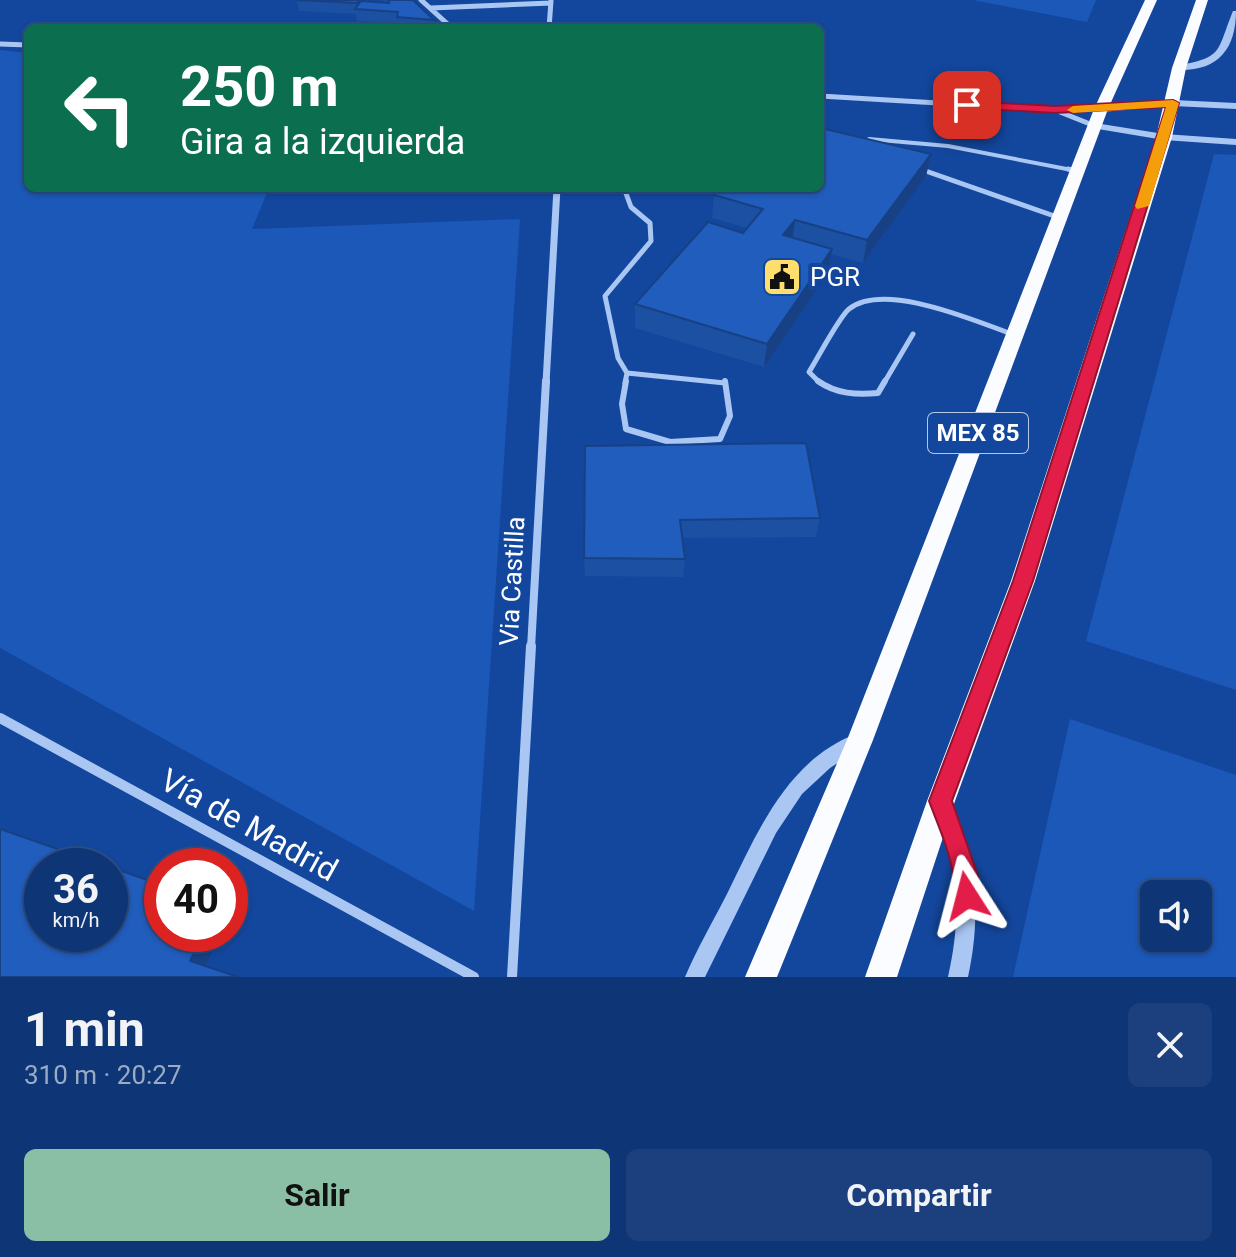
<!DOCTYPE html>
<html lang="es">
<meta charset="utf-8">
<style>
:root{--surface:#0e3576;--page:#1c407e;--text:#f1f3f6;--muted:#9babc5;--line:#2e5088;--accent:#8abfa5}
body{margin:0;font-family:Roboto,sans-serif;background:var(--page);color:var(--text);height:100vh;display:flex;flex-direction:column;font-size:30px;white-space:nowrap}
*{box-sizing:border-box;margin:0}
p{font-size:26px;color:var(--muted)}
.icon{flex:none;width:44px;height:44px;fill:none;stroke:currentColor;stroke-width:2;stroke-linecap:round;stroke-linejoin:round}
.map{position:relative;height:977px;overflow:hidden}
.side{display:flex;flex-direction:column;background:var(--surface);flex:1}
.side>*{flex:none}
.hud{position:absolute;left:24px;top:24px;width:800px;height:168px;border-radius:12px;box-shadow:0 2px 6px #0004,0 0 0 2px var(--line);background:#0b6e4f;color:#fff;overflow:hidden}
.fabs{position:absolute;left:1140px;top:880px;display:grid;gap:16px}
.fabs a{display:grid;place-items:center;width:72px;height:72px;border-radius:12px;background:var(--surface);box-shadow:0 2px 6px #0004,0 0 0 2px var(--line);font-size:40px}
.speed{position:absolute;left:24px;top:848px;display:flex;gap:16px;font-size:40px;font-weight:700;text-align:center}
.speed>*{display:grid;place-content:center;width:104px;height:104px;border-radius:50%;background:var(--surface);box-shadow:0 2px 6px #0004,0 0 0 2px var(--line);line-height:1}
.speed small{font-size:20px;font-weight:400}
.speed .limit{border:12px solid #d22;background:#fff;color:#111}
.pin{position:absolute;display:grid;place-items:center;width:68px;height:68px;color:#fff;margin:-34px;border-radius:16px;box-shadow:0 4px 12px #0006}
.me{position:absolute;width:88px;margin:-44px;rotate:351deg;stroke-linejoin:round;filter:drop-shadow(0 0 6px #0008)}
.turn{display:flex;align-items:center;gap:28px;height:168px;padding:0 24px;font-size:36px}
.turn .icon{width:104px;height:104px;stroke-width:2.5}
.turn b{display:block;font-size:56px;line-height:68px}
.round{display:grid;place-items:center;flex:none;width:84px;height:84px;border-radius:12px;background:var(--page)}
.head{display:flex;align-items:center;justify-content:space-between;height:136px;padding:0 24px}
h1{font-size:48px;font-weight:700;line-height:60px}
.action{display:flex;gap:16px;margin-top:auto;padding:16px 24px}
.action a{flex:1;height:92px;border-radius:12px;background:var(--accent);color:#111;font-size:32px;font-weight:700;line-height:92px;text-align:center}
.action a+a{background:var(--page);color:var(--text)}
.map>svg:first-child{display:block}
.green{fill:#1b58b8;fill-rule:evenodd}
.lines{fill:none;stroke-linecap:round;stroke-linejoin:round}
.service-far2{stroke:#aac7f4;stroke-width:4}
.service-far1{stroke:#aac7f4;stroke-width:5}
.service{stroke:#aac7f4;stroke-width:6}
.minor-far3{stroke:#aac7f4;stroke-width:5}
.minor-far2{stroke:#aac7f4;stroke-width:7}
.minor-far1{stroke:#aac7f4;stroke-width:8}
.minor{stroke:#aac7f4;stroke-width:10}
.tertiary{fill:#aac7f4;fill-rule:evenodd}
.trunk{fill:#fbfcff;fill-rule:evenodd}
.wall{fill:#1c50a3}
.shaded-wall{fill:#174184}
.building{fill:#215dbd;stroke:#174184;stroke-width:2}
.route{fill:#e11d48;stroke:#92132f;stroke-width:2}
.slow{fill:#f59e0b}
.labels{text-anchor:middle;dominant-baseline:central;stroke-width:8;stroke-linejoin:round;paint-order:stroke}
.shield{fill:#13479e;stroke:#b8c8e2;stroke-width:2}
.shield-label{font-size:24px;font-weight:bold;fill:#fff}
.poi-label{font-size:26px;fill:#fff;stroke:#13479e;text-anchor:start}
.street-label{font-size:26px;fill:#fff;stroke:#13479e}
.near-street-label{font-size:32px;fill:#fff;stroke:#13479e}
</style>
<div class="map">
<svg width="1236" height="977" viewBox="0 0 1236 977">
<rect width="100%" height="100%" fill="#13479e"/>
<!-- green -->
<path class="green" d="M973 0H1096L1087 22Z
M0 50 28 53V188H269L252 229 520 219 474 911 0 648Z
M1214 154 1236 155V690L1086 641Z
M1070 719 1236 775V977H1013ZM1154 894H1198V938H1154Z"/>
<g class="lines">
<!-- service-far2 -->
<path class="service-far2" d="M869 144V139L948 146 1077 171
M920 169 926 171"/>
<!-- service-far1 -->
<path class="service-far1" d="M920 169 1060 218
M1068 169 1077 171
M624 188 631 207 650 223 651 241 605 296 618 358 627 373
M627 373 725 383
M625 383 627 373
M820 383 809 372C818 358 839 317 849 309 884 281 975 321 1012 334
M884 383 913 334"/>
<!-- service -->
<path class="service" d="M626 381 622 404 626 429 670 442 720 439 730 416 725 381
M818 381C836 394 857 395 878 393L885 381"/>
<!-- minor-far3 -->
<path class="minor-far3" d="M421 0 452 28
M431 8 551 3
M549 28 551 1
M0 44 28 45
M820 96 1055 110 1101 109
M1060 112 1095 126"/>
<!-- minor-far2 -->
<path class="minor-far2" d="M546 383 557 188"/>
<!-- minor-far1 -->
<path class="minor-far1" d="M531 648 546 381"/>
<!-- minor -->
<path class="minor" d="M0 718 474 977
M512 977 531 646"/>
<!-- tertiary -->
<path class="tertiary" d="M1233 11H1236C1236 50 1217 72 1176 70V66C1224 57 1216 53 1233 11Z
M1173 100 1236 103V109L1173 106 1101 112 1096 109 1101 106Z
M1095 123 1164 134 1236 139V145L1164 140 1092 128V124Z
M856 734 862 737 865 742 862 747 830 768 802 794 776 833 705 977H685C697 949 713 921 727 894 757 833 787 760 856 734Z
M943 798 949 800C976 860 982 913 968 977H948C963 910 957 870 934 806L937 800Z"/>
<!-- trunk -->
<path class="trunk" d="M1145 0H1157L1108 109 873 740 777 977H745L847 740 1094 109Z
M1196 0H1208L1186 68 1172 137 1035 581 955 801 897 977H865L927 801 1011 581 1156 137 1172 68Z"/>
</g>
<!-- wall -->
<path class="wall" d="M297 0H368V1L384 2 383 0H413L434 20 435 28H398V23L357 21 356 14 299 11Z
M931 154 926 176 863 263 831 254 828 273 764 367 635 328V304L743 233 747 228 712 218 714 195Z
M806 443 820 518 816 537 682 538 685 559 683 577 585 576 584 558Z"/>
<!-- shaded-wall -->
<path class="shaded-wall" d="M931 154 926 176 863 263 867 240Z
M795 220 792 243 783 235Z
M832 249 828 273 764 367 767 344Z
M203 934H221L201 974 190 961Z"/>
<!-- building -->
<path class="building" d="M297 0H359L357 3Z
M388 0H413L434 20 397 17 398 12 355 9 361 1 389 3Z
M825 129 931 154 867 240 795 220 783 235 832 249 767 344 635 304 708 222 743 233 763 209 714 195 720 188H820V135Z
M806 443 820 518 680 520 685 559 584 558 585 446Z
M0 829 106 866H42V934H110V867L162 885V934H203L190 961 238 977H0Z"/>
<!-- route -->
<path class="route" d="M1173 100 1179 103 1033 581 952 801 978 876 979 896 976 905 967 908 959 905C954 894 956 885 953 874 949 849 938 825 929 801L1013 581 1166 107 1055 113 967 108 961 105 967 101 1055 106Z"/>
<!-- slow -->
<path class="slow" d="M1173 100 1179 103 1149 206 1137 209 1135 206 1166 107 1073 113 1067 110 1073 106Z"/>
<!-- icons -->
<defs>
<g id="civic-square" transform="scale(2)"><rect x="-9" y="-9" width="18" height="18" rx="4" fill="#ffde6d" stroke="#13479e"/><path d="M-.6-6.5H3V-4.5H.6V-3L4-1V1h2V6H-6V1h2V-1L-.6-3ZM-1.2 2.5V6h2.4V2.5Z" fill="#111"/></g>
</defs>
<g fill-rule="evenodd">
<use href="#civic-square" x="782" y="277"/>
</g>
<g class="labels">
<!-- shield labels -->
<rect class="shield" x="928" y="413" width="100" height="40" rx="6"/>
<g class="shield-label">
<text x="978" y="433">MEX 85</text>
</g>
<!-- poi labels -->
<g class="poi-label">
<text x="810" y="277">PGR</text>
</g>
<!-- street labels -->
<g class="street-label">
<text transform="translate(512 581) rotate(-87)">Via Castilla</text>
</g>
<!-- near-street labels -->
<g class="near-street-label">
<text transform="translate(249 825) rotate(29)">Vía de Madrid</text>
</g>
</g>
</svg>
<div class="fabs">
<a><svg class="icon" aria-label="sound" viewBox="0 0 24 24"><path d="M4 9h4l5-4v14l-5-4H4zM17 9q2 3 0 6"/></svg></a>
</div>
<div class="speed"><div>36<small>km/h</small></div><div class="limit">40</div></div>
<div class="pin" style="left:967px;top:105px;background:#d93025"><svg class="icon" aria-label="arrive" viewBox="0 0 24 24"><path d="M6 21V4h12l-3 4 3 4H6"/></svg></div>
<svg class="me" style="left:967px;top:896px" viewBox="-20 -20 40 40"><path d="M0-17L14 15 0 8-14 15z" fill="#e11d48" stroke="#fff" stroke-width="4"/></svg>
<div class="hud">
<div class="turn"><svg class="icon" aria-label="left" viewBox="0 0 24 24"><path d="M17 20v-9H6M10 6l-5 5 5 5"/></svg><div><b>250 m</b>Gira a la izquierda</div></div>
</div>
</div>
<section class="side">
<div class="head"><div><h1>1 min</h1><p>310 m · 20:27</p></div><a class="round"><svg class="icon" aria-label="close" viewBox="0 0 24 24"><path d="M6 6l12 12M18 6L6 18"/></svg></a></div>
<div class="action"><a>Salir</a><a>Compartir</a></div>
</section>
